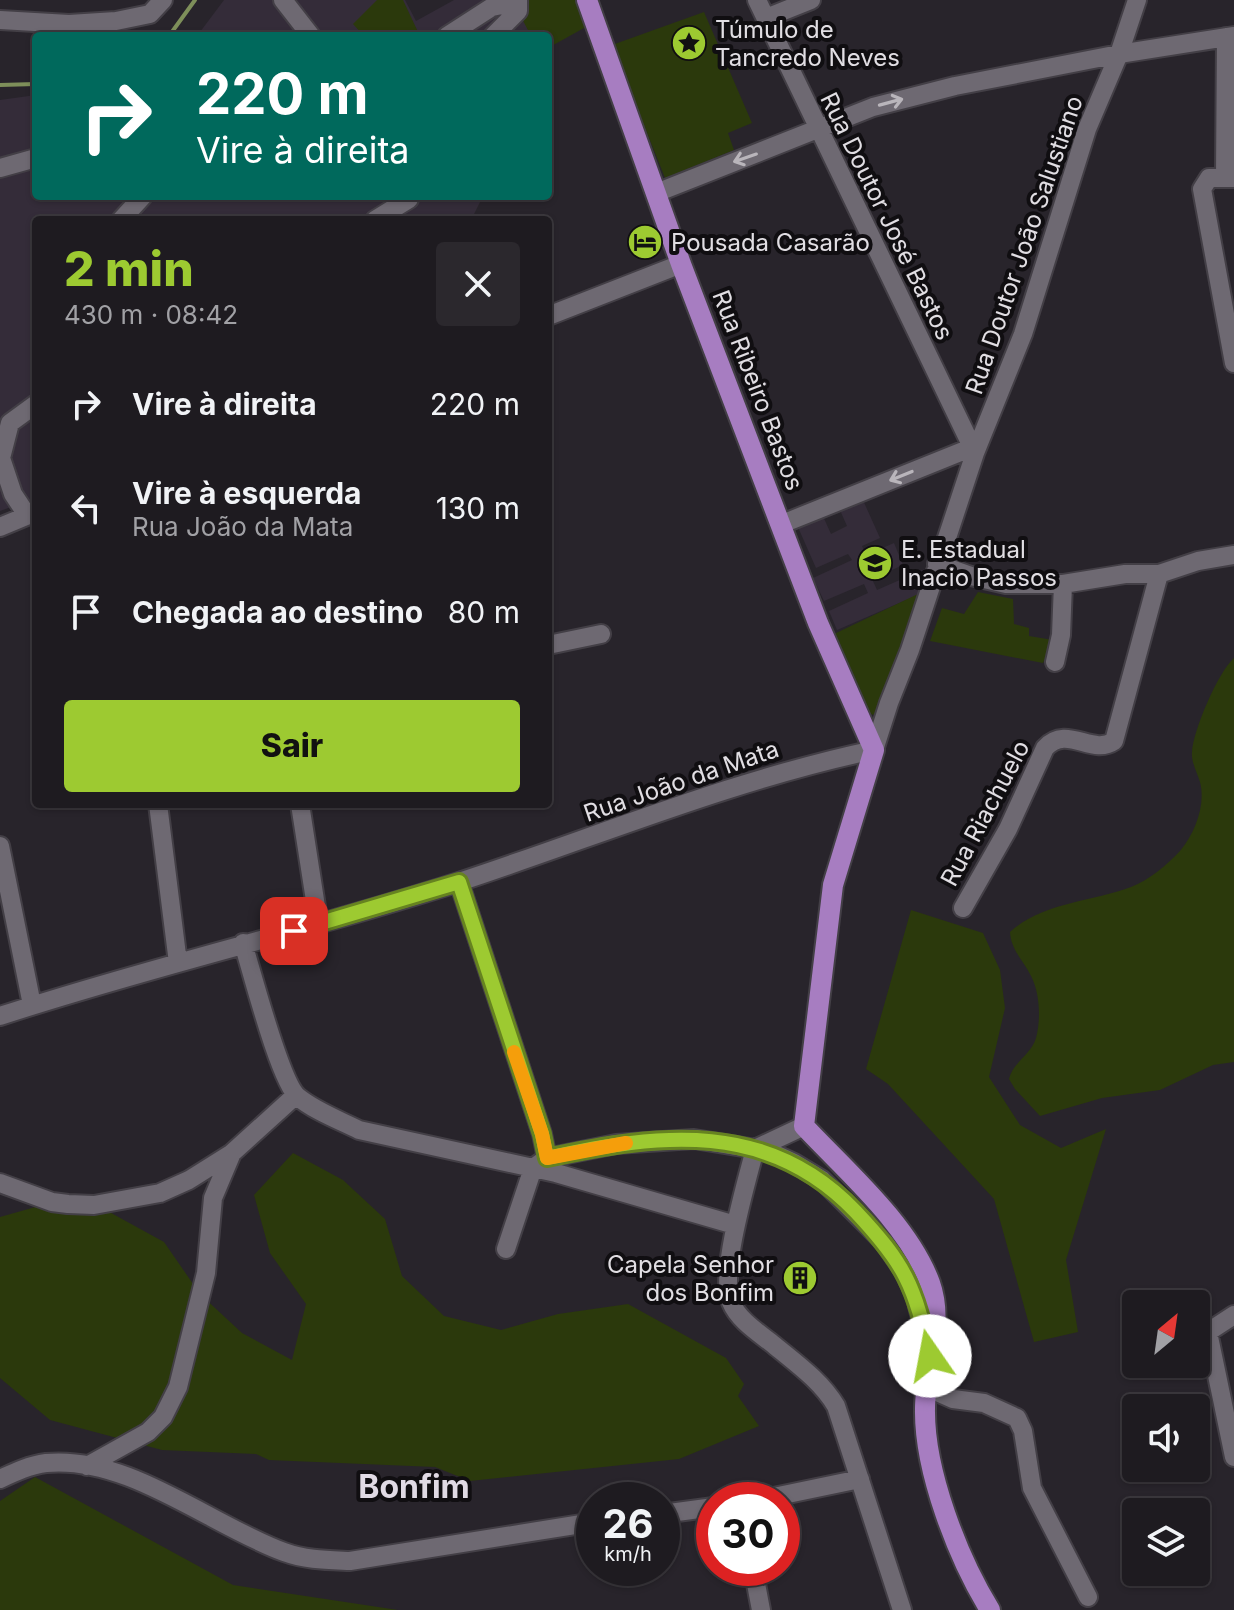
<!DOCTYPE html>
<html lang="pt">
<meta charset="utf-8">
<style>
:root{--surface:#1e1b20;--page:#2b282d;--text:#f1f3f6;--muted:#a1a1a5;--line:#3c393e;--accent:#9dca31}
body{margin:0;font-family:Inter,sans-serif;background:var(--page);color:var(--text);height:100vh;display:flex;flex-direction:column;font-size:30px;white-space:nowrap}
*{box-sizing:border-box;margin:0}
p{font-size:26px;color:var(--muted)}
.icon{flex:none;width:44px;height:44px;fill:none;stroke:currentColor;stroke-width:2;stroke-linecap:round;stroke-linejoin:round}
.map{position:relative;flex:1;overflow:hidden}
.drawer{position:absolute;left:32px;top:216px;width:520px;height:592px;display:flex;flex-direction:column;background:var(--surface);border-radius:8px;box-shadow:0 2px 6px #0004,0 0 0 2px var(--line)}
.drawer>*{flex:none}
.top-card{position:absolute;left:32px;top:32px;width:520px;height:168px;border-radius:8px;box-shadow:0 2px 6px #0004,0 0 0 2px var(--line);background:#00695c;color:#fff;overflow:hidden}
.needle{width:52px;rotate:29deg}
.tools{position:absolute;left:1122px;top:1290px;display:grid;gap:16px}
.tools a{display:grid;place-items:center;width:88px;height:88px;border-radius:8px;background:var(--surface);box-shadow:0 2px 6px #0004,0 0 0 2px var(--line);font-size:40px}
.speed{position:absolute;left:576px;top:1482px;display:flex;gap:16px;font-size:40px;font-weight:700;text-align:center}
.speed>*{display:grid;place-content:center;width:104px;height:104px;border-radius:50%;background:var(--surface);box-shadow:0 2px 6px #0004,0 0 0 2px var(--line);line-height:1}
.speed small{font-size:20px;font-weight:400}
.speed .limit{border:12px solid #d22;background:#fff;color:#111}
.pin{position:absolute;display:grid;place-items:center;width:68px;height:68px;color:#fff;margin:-34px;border-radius:16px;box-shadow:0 4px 12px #0006}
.me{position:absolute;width:88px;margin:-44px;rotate:348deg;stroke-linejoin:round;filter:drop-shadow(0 0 6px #0008)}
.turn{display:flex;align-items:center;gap:28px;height:168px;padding:0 32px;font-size:36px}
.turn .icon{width:104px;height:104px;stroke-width:2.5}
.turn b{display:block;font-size:56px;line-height:68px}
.round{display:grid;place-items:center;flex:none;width:84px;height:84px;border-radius:8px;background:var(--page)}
.headline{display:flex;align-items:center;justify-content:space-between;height:136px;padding:0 32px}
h1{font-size:48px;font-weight:800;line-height:60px;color:var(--accent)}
.action{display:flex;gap:16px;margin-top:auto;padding:16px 32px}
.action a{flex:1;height:92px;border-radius:8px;background:var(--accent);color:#111;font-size:32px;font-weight:800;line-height:92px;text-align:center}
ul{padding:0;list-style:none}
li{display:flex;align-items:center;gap:24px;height:104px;padding:0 32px}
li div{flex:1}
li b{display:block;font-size:30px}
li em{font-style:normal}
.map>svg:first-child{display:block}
.built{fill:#342c39}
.green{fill:#2b390c}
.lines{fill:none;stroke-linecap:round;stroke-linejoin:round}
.stream{stroke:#7e8f5a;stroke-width:4}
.minor-casing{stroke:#433f46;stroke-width:22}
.major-casing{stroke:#433f46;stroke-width:24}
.minor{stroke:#6e6972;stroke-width:18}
.major{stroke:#a77dc1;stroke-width:20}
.oneway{stroke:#b9b5bb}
.route-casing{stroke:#668320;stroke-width:20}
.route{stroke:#9dca31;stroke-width:14}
.slow{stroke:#f59e0b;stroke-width:14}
.labels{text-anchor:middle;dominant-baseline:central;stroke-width:8;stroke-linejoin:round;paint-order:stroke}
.poi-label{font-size:24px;fill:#e1dee3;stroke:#100e11;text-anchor:start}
.street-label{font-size:24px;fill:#e1dee3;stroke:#100e11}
.district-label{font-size:32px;font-weight:bold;fill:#e0dae4;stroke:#100e11}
</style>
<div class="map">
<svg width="1234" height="1610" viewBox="0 0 1234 1610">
<rect width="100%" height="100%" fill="#28242b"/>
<!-- built -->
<path class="built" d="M224 0H405L416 21 454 0H581L548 48V36H197Z
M36 95V196H483L471 220H36V498L0 511V100Z
M862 498 880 538 862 546 866 555 894 543 903 565 872 579 877 590 927 568 920 594 837 630 829 611 868 593 864 584 824 601 813 578 852 560 848 554 816 568 797 525 822 514 831 534 847 526 839 508Z"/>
<!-- green -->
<path class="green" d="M377 0H403L419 34 364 36 353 24Z
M522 0H583L593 23 548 48V36H531L518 11Z
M704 12 752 123 728 133 734 150 665 178 612 45Z
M978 592 1013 599 1014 624 1029 628V636L1053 640 1043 663 930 641 942 608 964 614Z
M918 594 879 710 873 715 859 707 834 634Z
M1234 658V1062L1213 1065 1160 1090 1102 1098 1040 1116 1015 1089 1009 1079C1013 1062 1031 1055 1036 1038 1041 1020 1040 993 1031 976 1023 960 1011 950 1010 932 1043 902 1091 902 1131 887 1149 880 1167 865 1180 851 1195 833 1206 805 1200 782 1197 772 1191 762 1192 752 1193 731 1218 672 1234 658Z
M911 910 983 933 1000 970 1005 1008 989 1077 1020 1125 1061 1148 1106 1129 1066 1260 1078 1332 1034 1342 994 1199 888 1084 866 1069Z
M293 1153 343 1180 385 1219 402 1276 444 1316 501 1330 558 1314 628 1304 726 1358 744 1384 738 1396 759 1426 679 1459 470 1481 435 1467 269 1460 256 1454 162 1450 50 1420 0 1378V1217L39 1206 102 1208 164 1242 200 1294 242 1333 292 1360 306 1304 270 1253 254 1195Z
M35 1477 233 1585 398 1610H0V1501Z"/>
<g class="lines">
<!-- stream -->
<path class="stream" d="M169 36 195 0
M0 85 36 84"/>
<!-- minor casing -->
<g class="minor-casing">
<path id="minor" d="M283 0 311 36
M757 0 975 453
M766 18 811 0
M0 20 69 24 116 21 150 14 163 0
M447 36 492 7 516 2
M493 36 518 11V0
M0 168 36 158
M1225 176 1226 37
M1234 178H1209L1202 189 1234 363
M656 193 873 107 955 86 1119 54 1234 36
M121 220 143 196
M375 220 409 199
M548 316 681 264
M27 515 13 494 1 458 10 423 36 404
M782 524 973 447
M0 527 36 512
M937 564 971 576 1006 584H1063L1125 574H1159L1198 561 1234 555
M548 645 601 634
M1055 662 1061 635 1063 584
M158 804 178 963
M300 804 319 926
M0 846 32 1005
M459 882 542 1134 547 1158
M963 908 1008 829 1045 748C1067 724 1092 756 1114 741L1159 574
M243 943C252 972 280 1082 298 1097 315 1111 339 1120 359 1130L556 1173 735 1225
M0 1016C152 966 307 931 459 882 596 837 732 780 874 750L889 703 910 650 975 453 1023 334 1087 129 1119 54 1137 0
M755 1149C747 1180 719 1274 731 1302 738 1320 759 1333 774 1345 797 1364 821 1381 836 1406L902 1610
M755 1149 804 1126
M0 1183 52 1202 68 1204 94 1205 160 1193 189 1180 232 1153 296 1095
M506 1249 533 1168 547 1158 616 1144 694 1139 768 1151 794 1163 822 1180 884 1242 904 1271 916 1297 929 1353
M1234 1315 1208 1332 1234 1457
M926 1387 953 1399 984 1403 1017 1418 1023 1431 1032 1488 1088 1597
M87 1466 148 1432 163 1417 178 1387 206 1273 213 1198 232 1153
M0 1479C15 1472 30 1465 46 1463 128 1455 210 1525 284 1552 306 1560 327 1560 350 1561L594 1522
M759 1500 860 1479
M662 1514 714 1507
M753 1568 761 1610"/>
</g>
<!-- major casing -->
<g class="major-casing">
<path id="major" d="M587 0 681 264 818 623 874 750 833 885 804 1126C847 1172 908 1224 930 1283 945 1325 925 1366 925 1409 924 1471 958 1558 990 1610"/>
</g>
<!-- minor -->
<use href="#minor" class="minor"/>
<!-- major -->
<use href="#major" class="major"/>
</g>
<!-- one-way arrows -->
<defs><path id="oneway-shaft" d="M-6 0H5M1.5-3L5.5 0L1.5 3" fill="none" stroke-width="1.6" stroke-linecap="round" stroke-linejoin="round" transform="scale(2)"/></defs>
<g class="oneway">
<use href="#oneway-shaft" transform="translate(891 102) rotate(-15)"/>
<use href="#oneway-shaft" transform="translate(745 158) rotate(161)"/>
<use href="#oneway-shaft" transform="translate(901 476) rotate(158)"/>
</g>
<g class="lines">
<!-- route casing -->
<g class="route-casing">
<path id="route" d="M294 931 459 882 542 1134 547 1158C660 1133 769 1120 856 1212 905 1264 915 1286 930 1356"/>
</g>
<!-- route -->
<use href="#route" class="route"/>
<!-- slow -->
<path class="slow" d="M514 1052 542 1134 547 1158 626 1143"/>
</g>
<!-- icons -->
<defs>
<g id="sight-disc" transform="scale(1.8)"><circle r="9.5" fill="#9dca31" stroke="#100e11"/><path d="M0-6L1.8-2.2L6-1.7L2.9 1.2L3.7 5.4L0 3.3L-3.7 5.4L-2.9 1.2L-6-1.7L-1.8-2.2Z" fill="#111"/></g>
<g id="hotel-disc" transform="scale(1.8)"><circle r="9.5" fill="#9dca31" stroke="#100e11"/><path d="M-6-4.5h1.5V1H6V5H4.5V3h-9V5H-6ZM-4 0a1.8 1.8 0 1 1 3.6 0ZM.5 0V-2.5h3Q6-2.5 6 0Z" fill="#111"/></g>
<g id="school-disc" transform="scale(1.8)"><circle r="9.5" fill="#9dca31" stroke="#100e11"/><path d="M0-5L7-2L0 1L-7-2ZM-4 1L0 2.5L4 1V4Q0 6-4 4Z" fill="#111"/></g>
<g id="building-disc" transform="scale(1.8)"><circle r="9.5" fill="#9dca31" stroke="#100e11"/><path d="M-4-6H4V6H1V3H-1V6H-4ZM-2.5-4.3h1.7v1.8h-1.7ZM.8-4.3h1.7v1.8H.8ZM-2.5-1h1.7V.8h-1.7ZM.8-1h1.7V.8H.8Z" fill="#111"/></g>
</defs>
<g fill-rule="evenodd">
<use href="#sight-disc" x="689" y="43"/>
<use href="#hotel-disc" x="645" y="242"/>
<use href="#school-disc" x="875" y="563"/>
<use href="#building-disc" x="800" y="1278"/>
</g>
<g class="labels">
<!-- poi labels -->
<g class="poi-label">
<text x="715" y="29">Túmulo de<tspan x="715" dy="28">Tancredo Neves</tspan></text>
<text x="671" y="242">Pousada Casarão</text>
<text x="901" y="549">E. Estadual<tspan x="901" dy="28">Inacio Passos</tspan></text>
<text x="774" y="1264" text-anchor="end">Capela Senhor<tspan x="774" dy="28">dos Bonfim</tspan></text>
</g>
<!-- street labels -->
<g class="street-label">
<text transform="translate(887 216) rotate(64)">Rua Doutor José Bastos</text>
<text transform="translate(1024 245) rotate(-71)">Rua Doutor João Salustiano</text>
<text transform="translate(758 390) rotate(69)">Rua Ribeiro Bastos</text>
<text transform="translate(681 781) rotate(-19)">Rua João da Mata</text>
<text transform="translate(985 813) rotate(-62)">Rua Riachuelo</text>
</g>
<!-- district labels -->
<g class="district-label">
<text x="414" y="1486">Bonfim</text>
</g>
</g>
</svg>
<div class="tools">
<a><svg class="needle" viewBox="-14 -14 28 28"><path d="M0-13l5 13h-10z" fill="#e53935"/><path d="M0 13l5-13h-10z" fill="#a1a1a5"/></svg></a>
<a><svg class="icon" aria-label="sound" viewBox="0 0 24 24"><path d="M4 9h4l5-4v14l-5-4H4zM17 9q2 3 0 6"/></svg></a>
<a><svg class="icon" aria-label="layers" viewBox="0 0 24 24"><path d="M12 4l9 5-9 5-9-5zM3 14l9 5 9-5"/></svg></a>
</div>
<div class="speed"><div>26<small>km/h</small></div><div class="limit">30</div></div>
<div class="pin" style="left:294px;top:931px;background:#d93025"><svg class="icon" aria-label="arrive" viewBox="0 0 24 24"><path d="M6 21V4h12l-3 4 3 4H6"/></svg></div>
<svg class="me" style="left:930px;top:1356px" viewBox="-20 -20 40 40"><circle r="19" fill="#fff"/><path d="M0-13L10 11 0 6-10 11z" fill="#9dca31"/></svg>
<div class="top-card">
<div class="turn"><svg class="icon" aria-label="right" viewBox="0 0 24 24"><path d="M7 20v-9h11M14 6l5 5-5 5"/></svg><div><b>220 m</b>Vire à direita</div></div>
</div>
<section class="drawer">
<div class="headline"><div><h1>2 min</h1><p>430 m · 08:42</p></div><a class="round"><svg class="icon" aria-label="close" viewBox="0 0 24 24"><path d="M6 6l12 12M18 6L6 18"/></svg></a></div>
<ul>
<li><svg class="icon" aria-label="right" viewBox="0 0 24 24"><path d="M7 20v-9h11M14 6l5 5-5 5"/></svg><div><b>Vire à direita</b></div><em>220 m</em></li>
<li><svg class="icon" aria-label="left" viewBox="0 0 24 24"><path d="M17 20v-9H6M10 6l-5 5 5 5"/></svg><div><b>Vire à esquerda</b><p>Rua João da Mata</p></div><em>130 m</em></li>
<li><svg class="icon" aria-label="arrive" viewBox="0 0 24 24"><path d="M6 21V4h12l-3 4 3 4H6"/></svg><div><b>Chegada ao destino</b></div><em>80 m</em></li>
</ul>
<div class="action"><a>Sair</a></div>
</section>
</div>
